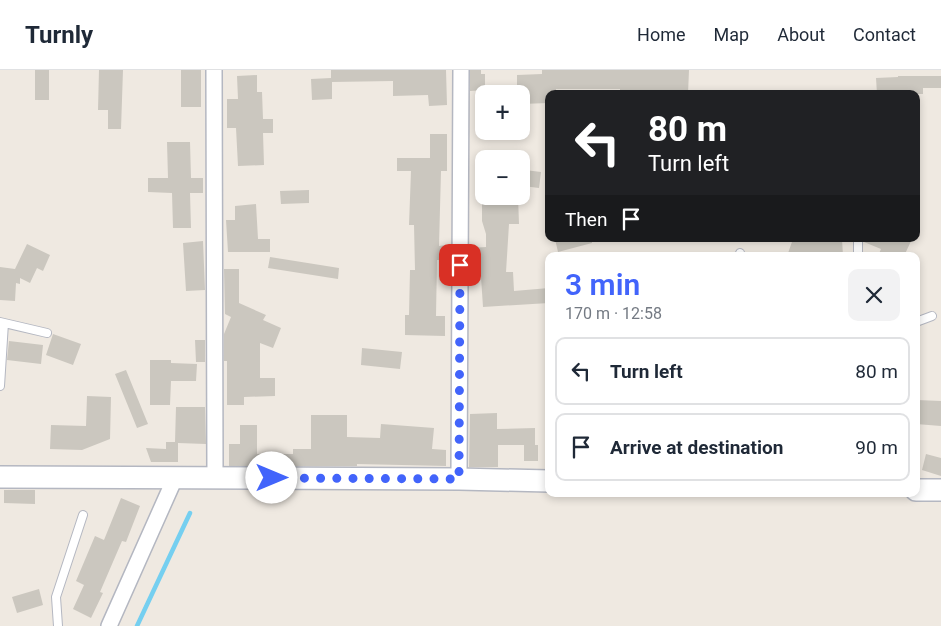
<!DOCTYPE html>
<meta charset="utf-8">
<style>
:root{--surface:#fff;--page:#f2f2f3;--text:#1f2937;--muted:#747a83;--line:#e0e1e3;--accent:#4264fb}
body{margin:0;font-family:Roboto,sans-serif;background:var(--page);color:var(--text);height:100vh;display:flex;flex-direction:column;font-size:19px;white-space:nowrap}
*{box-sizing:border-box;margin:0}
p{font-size:16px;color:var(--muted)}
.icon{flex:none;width:28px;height:28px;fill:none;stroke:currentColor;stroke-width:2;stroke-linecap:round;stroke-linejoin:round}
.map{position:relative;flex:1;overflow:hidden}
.side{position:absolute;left:545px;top:182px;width:375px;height:245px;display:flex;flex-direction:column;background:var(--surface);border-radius:10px;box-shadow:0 2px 8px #0003}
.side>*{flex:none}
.top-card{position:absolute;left:545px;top:20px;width:375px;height:152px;border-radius:10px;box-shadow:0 2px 8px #0003;background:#202124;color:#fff;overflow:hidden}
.fabs{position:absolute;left:475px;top:15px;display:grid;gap:10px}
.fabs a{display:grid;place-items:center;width:55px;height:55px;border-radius:10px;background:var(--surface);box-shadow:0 2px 8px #0003;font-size:25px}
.pin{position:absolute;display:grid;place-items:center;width:42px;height:42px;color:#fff;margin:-21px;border-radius:10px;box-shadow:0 2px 8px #0006}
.me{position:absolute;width:55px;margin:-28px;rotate:90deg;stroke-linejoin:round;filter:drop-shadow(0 0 4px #0008)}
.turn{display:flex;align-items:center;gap:18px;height:105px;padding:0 20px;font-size:22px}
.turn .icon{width:65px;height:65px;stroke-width:2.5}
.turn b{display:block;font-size:35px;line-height:42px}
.then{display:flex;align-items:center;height:48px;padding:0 20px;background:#0003;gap:10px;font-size:19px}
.round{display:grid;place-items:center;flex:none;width:52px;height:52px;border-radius:10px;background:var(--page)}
.summary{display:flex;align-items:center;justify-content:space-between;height:85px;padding:0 20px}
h1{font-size:30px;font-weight:600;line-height:38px;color:var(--accent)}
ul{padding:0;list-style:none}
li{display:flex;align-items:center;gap:15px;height:68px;margin:0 10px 8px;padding:0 10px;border:2px solid var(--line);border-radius:10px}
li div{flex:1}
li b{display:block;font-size:19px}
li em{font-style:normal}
header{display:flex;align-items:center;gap:30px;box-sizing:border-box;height:70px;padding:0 25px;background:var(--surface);border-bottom:1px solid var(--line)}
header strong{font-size:24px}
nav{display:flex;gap:28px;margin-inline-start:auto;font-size:18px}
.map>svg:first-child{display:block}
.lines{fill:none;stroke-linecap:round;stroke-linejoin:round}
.stream{stroke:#75cff0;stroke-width:4.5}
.building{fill:#cbc7bf}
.lane-casing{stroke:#b4b7c1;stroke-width:10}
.street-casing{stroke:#b4b7c1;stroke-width:18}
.secondary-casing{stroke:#b4b7c1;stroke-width:24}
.lane{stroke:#fff;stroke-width:8}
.street{stroke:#fff;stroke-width:15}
.secondary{stroke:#fff;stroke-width:21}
.route{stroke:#4264fb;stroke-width:9;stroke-dasharray:0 16.2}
</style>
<header>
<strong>Turnly</strong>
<nav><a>Home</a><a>Map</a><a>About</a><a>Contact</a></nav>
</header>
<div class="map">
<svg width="941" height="556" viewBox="0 0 941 556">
<rect width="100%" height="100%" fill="#efe9e1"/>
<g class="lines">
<!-- stream -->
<path class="stream" d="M137 556 190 443"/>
</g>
<!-- building -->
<path class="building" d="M35 0H49V30H35Z
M99 0H123L121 59H108V40H98Z
M181 0H201V37H181Z
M331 0H446L447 35 429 36 428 25 393 26V11L332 12V29L312 30 311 9 331 8Z
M470 0H481V4H485V20L470 21Z
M542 0H689L688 24H620V19H556V24H549V33L521 34V24H517V5L542 4Z
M257 5V22H262L263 49H273V63H263L264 95 238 96 236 58H227V29H238L237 6Z
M898 6H941V18H923V24H877L876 8 898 7Z
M430 64H447V101H441L439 176 446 175V190H437L436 246H445V266L405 265V245H409L410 200H415L414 155H409L411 101H397V88H430Z
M167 72H190L191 108H203V123H190L191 158H173L172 123 148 122V108H168Z
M525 100 541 102 539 118 523 116Z
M309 120V133L281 134 280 121Z
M482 126H518L519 154H509L506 202H513L514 221 549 218V233L483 237 480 192 471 193V178L486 177V164L482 151Z
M256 134 258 169H270V182H228L226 150H235V136Z
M555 169H592V173L558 182Z
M793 169H842L843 186H787Z
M864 169H912L904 186H878L881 179 864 172Z
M203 171 205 220 186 221 183 173Z
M27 174 50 185 43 201 37 198 30 213 20 208V214L16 213 15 231 0 230V197L15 199Z
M270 187 339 198 338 209 268 198Z
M224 199H239V233L266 245 263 250 281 258 273 278 260 273V308H275V326L244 327V335H227V291H224V264L231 247 225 244Z
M53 264 81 274 73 295 46 285Z
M195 270H205V292H196Z
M9 271 43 275 41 294 7 290Z
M362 278 402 282 400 299 361 295Z
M150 290H171V293L197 294 196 311H171L170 335H150Z
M126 300 148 354 137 358 115 304Z
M87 326 111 327 110 369 82 380 50 379 51 355 86 356Z
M917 330 941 331V356L916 354Z
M176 337H205L206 374 178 373V392H151L146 378 166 379V372H175Z
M497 343V359L535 358V375H498V397H469L470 344Z
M311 345H347V367L380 368 381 354 434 358 432 379 446 380V396L357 394V396H229V374H240V355H257V384H293V379H311Z
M524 375H538V391H524Z
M926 384 941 388V406L922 400Z
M4 420H35V434L4 433Z
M121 428 140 436 126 472 122 471 100 522 103 523 91 548 73 539 84 515 76 511 95 466 104 470Z
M39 519 43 535 17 543 12 527Z"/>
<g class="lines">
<!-- lane casing -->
<g class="lane-casing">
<path id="lane" d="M739 186 740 183
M858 186V169
M0 252 47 263
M916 252 932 246
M0 316 4 253
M58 556 56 527 83 445"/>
</g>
<!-- street casing -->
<g class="street-casing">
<path id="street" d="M214 0 215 407
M459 409 461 0
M109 556 175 408"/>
</g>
<!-- secondary casing -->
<g class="secondary-casing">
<path id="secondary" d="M0 407 459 409 549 411
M916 420H941"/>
</g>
<!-- lane -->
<use href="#lane" class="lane"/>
<!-- street -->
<use href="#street" class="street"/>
<!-- secondary -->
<use href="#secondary" class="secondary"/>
</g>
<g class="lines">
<!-- route -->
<path class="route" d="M272 408 459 409 460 195"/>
</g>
</svg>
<div class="fabs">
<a>+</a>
<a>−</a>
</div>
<div class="pin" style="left:460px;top:195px;background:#d93025"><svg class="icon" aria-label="arrive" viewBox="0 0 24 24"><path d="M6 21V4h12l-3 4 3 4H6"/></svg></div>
<svg class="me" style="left:272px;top:408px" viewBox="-20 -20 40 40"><circle r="19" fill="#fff"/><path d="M0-13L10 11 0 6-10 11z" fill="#4264fb"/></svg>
<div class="top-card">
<div class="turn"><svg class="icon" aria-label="left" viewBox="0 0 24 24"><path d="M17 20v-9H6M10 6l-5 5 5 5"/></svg><div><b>80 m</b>Turn left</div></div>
<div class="then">Then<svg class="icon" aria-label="arrive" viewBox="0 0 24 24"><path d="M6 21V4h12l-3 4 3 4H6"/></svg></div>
</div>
<section class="side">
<div class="summary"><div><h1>3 min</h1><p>170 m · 12:58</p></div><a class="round"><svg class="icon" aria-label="close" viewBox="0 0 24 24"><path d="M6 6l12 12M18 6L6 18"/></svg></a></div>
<ul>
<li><svg class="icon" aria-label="left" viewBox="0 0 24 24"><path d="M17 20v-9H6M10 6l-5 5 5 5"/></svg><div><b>Turn left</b></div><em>80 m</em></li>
<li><svg class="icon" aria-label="arrive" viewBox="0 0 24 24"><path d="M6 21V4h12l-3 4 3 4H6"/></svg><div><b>Arrive at destination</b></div><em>90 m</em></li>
</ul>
</section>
</div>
